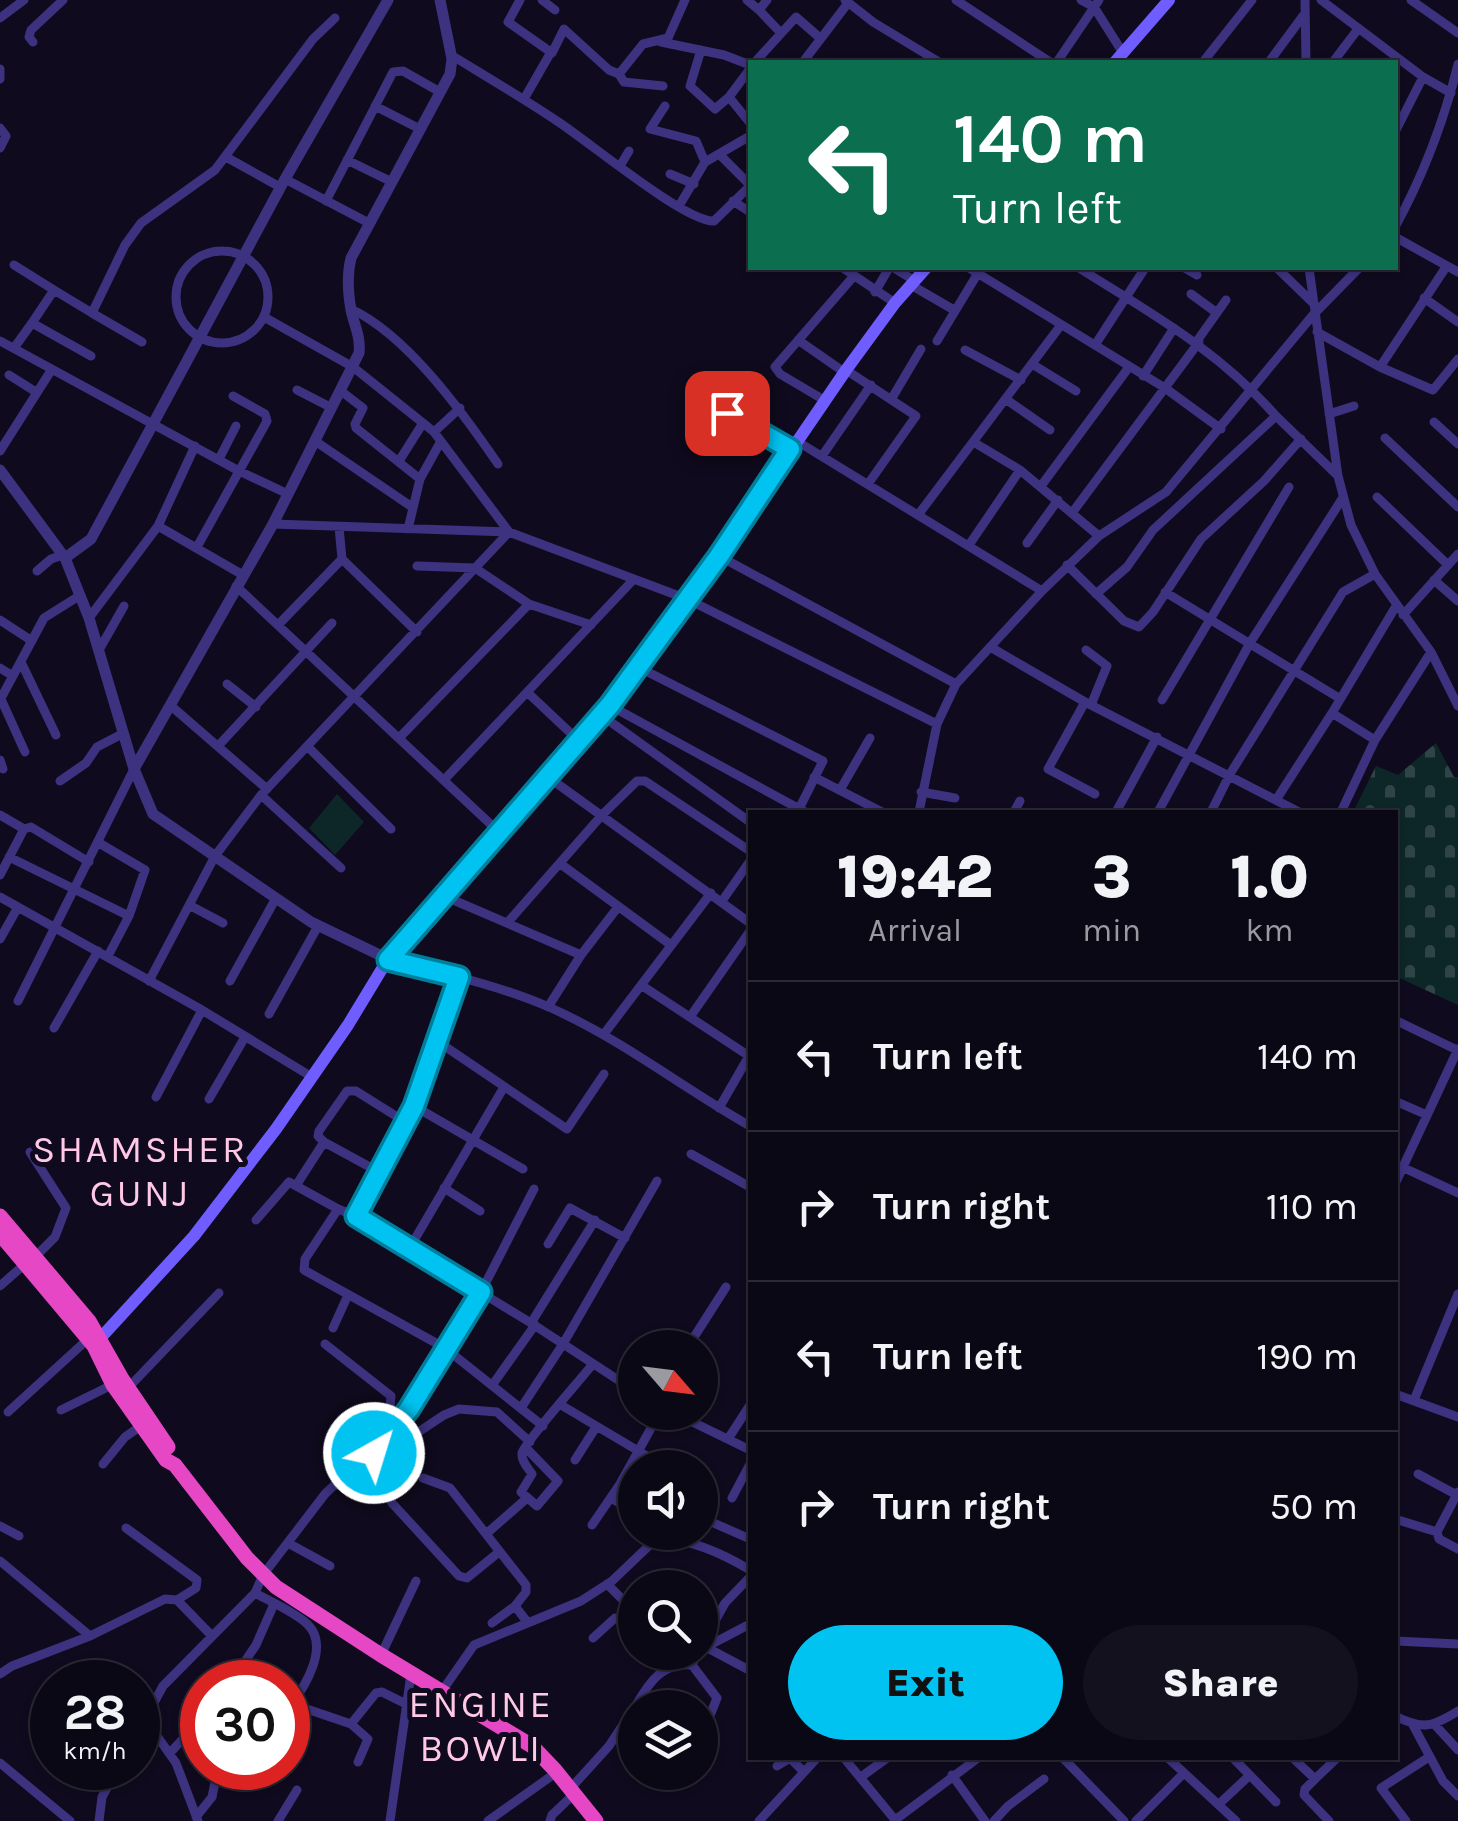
<!DOCTYPE html>
<style>
:root{--surface:#0b0816;--page:#14111f;--text:#f1f3f6;--muted:#9a9aa1;--line:#2b2935;--accent:#00c3f1}
body{margin:0;font-family:Karla,sans-serif;background:var(--page);color:var(--text);height:100vh;display:flex;flex-direction:column;font-size:38px;white-space:nowrap}
*{box-sizing:border-box;margin:0}
p{font-size:32px;color:var(--muted)}
.icon{flex:none;width:55px;height:55px;fill:none;stroke:currentColor;stroke-width:2;stroke-linecap:round;stroke-linejoin:round}
.map{position:relative;flex:1;overflow:hidden}
.sheet{position:absolute;left:748px;top:810px;width:650px;height:950px;display:flex;flex-direction:column;background:var(--surface);border-radius:0px;box-shadow:0 2px 8px #0004,0 0 0 2px var(--line)}
.sheet>*{flex:none}
.top-card{position:absolute;left:748px;top:60px;width:650px;height:210px;border-radius:0px;box-shadow:0 2px 8px #0004,0 0 0 2px var(--line);background:#0b6e4f;color:#fff;overflow:hidden}
.needle{width:65px;rotate:118deg}
.controls{position:absolute;left:618px;top:1330px;display:grid;gap:20px}
.controls a{display:grid;place-items:center;width:100px;height:100px;border-radius:50%;background:var(--surface);box-shadow:0 2px 8px #0004,0 0 0 2px var(--line);font-size:50px}
.speed{position:absolute;left:30px;top:1660px;display:flex;gap:20px;font-size:50px;font-weight:700;text-align:center}
.speed>*{display:grid;place-content:center;width:130px;height:130px;border-radius:50%;background:var(--surface);box-shadow:0 2px 8px #0004,0 0 0 2px var(--line);line-height:1}
.speed small{font-size:25px;font-weight:400}
.speed .limit{border:15px solid #d22;background:#fff;color:#111}
.pin{position:absolute;display:grid;place-items:center;width:85px;height:85px;color:#fff;margin:-42px;border-radius:20px;box-shadow:0 5px 15px #0006}
.me{position:absolute;width:110px;margin:-55px;rotate:39deg;stroke-linejoin:round;filter:drop-shadow(0 0 8px #0008)}
.turn{display:flex;align-items:center;gap:35px;height:210px;padding:0 40px;font-size:45px}
.turn .icon{width:130px;height:130px;stroke-width:2.5}
.turn b{display:block;font-size:70px;line-height:85px}
.eta{display:flex;justify-content:space-evenly;align-items:center;height:170px;text-align:center}
.eta b{font-size:60px;font-weight:800;line-height:70px}
.primary-button{display:flex;gap:20px;margin-top:auto;padding:20px 40px}
.primary-button a{flex:1;height:115px;border-radius:60px;background:var(--accent);color:#111;font-size:40px;font-weight:800;line-height:115px;text-align:center}
.primary-button a+a{background:var(--page);color:var(--text)}
ul{padding:0;list-style:none}
li{display:flex;align-items:center;gap:30px;height:150px;padding:0 40px;border-top:2px solid var(--line)}
li div{flex:1}
li b{display:block;font-size:38px}
li em{font-style:normal}
.map>svg:first-child{display:block}
.cemetery{fill:url(#cemetery-stones)}
.park{fill:#0d2627}
.lines{fill:none;stroke-linecap:round;stroke-linejoin:round}
.minor{stroke:#3c327f;stroke-width:9}
.tertiary{stroke:#3c327f;stroke-width:11}
.secondary{stroke:#705dff;stroke-width:12}
.trunk{stroke:#e647c5;stroke-width:15}
.route-casing{stroke:#007f9d;stroke-width:25}
.route{stroke:#00c3f1;stroke-width:18}
.labels{text-anchor:middle;dominant-baseline:central;stroke-width:10;stroke-linejoin:round;paint-order:stroke}
.neighbourhood-label{font-size:38px;letter-spacing:2.5px;fill:#ffc8e6;stroke:#0f0a1d}
</style>
<div class="map">
<svg width="1458" height="1821" viewBox="0 0 1458 1821">
<defs>
<pattern id="cemetery-stones" width="16" height="16" patternUnits="userSpaceOnUse" patternTransform="scale(2.5)"><rect width="16" height="16" fill="#0d2627"/><path d="M2 7V4a2 2 0 0 1 4 0v3zM10 15v-3a2 2 0 0 1 4 0v3z" fill="#2f4447"/></pattern>
</defs>
<rect width="100%" height="100%" fill="#0f0a1d"/>
<!-- cemetery -->
<path class="cemetery" d="M1436 743 1454 777H1458V1005L1395 976V812H1353L1376 766 1398 775Z"/>
<!-- park -->
<path class="park" d="M337 794 364 822 335 855 309 828Z"/>
<g class="lines">
<!-- minor -->
<path class="minor" d="M520 0 508 22 552 53 564 29 609 70 619 74 643 44 668 38 685 0
M542 0 555 10
M747 0 759 10 767 0
M845 0 873 22 939 62
M956 0 1050 62
M1081 0 1094 7 1123 53
M1305 0 1306 62
M1321 0 1423 77 1451 93
M1411 0 1458 33
M759 10 780 32
M0 18 24 0
M33 42 29 37 31 30 63 0
M661 42 724 55 750 65
M701 50 690 86 715 109 729 97 750 69
M451 55C487 77 523 98 557 121 588 141 685 222 714 221L750 186
M755 62 796 17 820 38
M803 62 848 3
M1057 62 1099 0
M1203 62 1252 0
M1269 62 1303 16
M1333 62 1358 29
M0 69V79
M619 74 624 82 663 86
M729 97 750 123
M524 99 551 52
M375 106 420 129
M665 106 650 129 696 141 705 162
M0 128 6 136 0 148
M1395 132 1423 77
M720 155 750 185
M226 157 280 187
M347 160 392 182
M620 166 629 151
M670 174 694 184
M285 179 367 222
M326 201 393 72 403 71 440 92
M733 201 750 212
M679 206 705 162 750 136
M1395 227C1423 176 1444 121 1458 64
M1395 237 1458 272
M176 297a46 46 0 1 1 92 0a46 46 0 1 1-92 0Z
M14 265 54 290
M843 268 895 303
M894 268 915 281
M969 268 1165 388 1221 429
M1079 268C1152 314 1218 350 1276 416L1153 530 1127 567 1096 594
M1185 268 1197 275
M1277 268 1312 302
M1309 268 1338 476 1351 525 1375 574 1431 652 1458 706
M911 285 954 310
M875 292 889 268
M1191 294 1217 313
M1424 298 1458 322
M351 309C407 335 463 413 498 464
M92 313 142 342
M32 323 54 290 92 313 125 245 141 223 215 170 313 39 335 18
M1317 332 1380 367 1433 390 1458 359
M798 340 844 372
M0 341 239 471 288 494
M937 341 978 273
M1197 341 1226 300
M1095 345 1145 268
M14 348 32 323 91 356
M965 350 1021 380
M1032 364 1076 391
M1380 367 1446 267
M846 370 916 416 868 484
M9 375 36 392
M1143 376 1174 328
M297 390 332 408
M341 391 363 408 355 424 356 428 420 479
M892 398 921 349
M824 400 780 374 775 367 853 277
M1007 400 1050 430
M727 413 791 449
M1329 414 1354 406
M1276 416 1336 474
M1434 422 1458 444
M434 432 460 408
M1385 438 1458 507
M795 440 1042 591
M315 441 412 507
M975 443 1020 470
M0 451 52 369
M822 456 871 385
M219 459 236 426
M399 461 423 423
M1041 486 1129 367
M1377 497 1448 565
M1072 513 1199 342
M918 515 1061 325
M273 524 509 532 687 599 937 724
M158 526 243 575
M339 527 342 559 417 632
M408 529 420 479 441 441
M1027 543 1058 500
M969 545 1020 470 1099 536
M197 547 267 421 265 414 233 396
M719 556 956 684
M1067 565 1124 621 1139 627 1153 612 1201 539 1264 481 1301 439
M417 566 475 568 529 604 591 625
M37 571 51 559 63 555
M1434 580 1458 601
M236 586 500 833
M1165 592 1339 698
M1403 615 1458 554
M89 618 158 526 195 446
M0 620 32 641
M278 625 342 559
M992 648 1085 702 1299 812
M99 650 124 606
M1086 650 1107 666 1091 705
M21 662 56 735
M638 667 823 761 799 809
M0 668 13 676
M227 684 256 707
M527 692 579 741
M1 699 25 752
M0 700 44 618 79 596
M1162 700 1289 487
M1085 702 1048 769 1095 794
M170 705 267 789
M609 705 805 812
M601 715 750 822
M400 737 529 604
M1375 740 1332 713 1396 606
M219 745 332 623
M308 747 391 829
M0 760 3 769
M548 777 750 923
M814 777 882 812
M444 780 634 579
M60 781 86 763 97 747 122 734
M840 790 870 738
M921 792 955 798
M261 795 341 868
M1276 800 1332 713
M919 812 937 724 956 684 1042 591 1099 536 1166 492 1313 315 1359 268
M1014 812 1020 801
M1116 812 1157 737
M1158 812 1250 643 1342 499
M1211 812 1230 774 1343 592 1375 574
M1341 812 1375 740 1431 652
M0 815 24 829 31 827 89 862
M99 843 145 870 129 916 108 956
M9 857 129 916
M562 865 671 945
M0 875 24 829
M444 896 581 955 548 1007
M0 897 202 1010 312 1077
M722 901 750 861
M189 905 223 923
M508 922 602 815 637 781H645L750 851
M0 939 18 907
M581 955 618 907
M388 959C442 973 499 985 551 1008 621 1039 683 1088 750 1126
M459 977 414 1106 356 1216 531 1323 635 1391
M149 981 215 856 261 795 509 532 434 432 423 423 353 367 264 317
M230 981 276 898
M641 985 749 1056 719 1108
M18 1001 134 769
M269 1014 318 926
M690 1017 750 931
M1395 1020 1457 1050
M54 1028 98 951
M604 1034 711 893
M437 1041 567 1129 604 1074
M156 1097 202 1010
M209 1099 245 1037
M1395 1101 1427 1115
M414 1106 523 1169
M30 1152 66 1208 55 1237 35 1257
M691 1154 750 1187
M1402 1167 1458 1193
M379 1172 324 1142 318 1136 319 1131 347 1091H356L407 1123
M297 1184 324 1142
M1395 1184 1458 1049
M444 1188 480 1211
M356 1216 338 1209 305 1259 304 1270 445 1348 543 1426
M256 1220 289 1182 338 1209
M548 1244 570 1208 625 1238
M409 1249 504 1087
M0 1286 26 1263
M531 1323 595 1220
M333 1328 348 1295
M325 1344 391 1396 390 1407 357 1460
M651 1348 655 1341
M687 1348 726 1287
M493 1384 535 1325
M128 1388 219 1293
M1395 1394 1458 1417
M1414 1400 1458 1294
M561 1405 667 1468
M521 1408 563 1344 657 1181
M61 1410 116 1383
M8 1412 88 1339
M672 1412 750 1450
M728 1439 750 1405
M526 1448 558 1481 537 1506 521 1492 532 1474C528 1468 521 1461 522 1453 525 1442 581 1379 592 1365
M374 1453C401 1469 384 1484 392 1503L459 1576 467 1578 499 1552
M381 1457 444 1415 459 1409 497 1412 530 1442
M575 1460 596 1427
M103 1464 125 1437 141 1426
M1418 1474 1457 1495
M423 1478 450 1488 526 1585V1592L515 1606 528 1623
M700 1486 708 1491
M1458 1492 1437 1532 1439 1539 1458 1549
M611 1498 635 1512
M732 1498 750 1464
M700 1517 750 1539
M1395 1519 1437 1532
M592 1525 620 1484 660 1412
M0 1526 19 1536
M126 1528 197 1580 196 1588 177 1600
M486 1534 526 1499
M288 1543 330 1566
M0 1561 90 1636
M607 1584 629 1606
M255 1593C271 1602 290 1610 305 1622 332 1644 305 1688 288 1708
M492 1623 515 1606
M593 1638 615 1618 635 1629
M1395 1641 1458 1644
M702 1645 747 1669
M706 1647 750 1624
M700 1648 725 1603 750 1577
M666 1652 680 1664
M698 1652 692 1665 717 1698 709 1718 700 1726
M381 1655 416 1581
M0 1674 12 1666 90 1636 165 1599 177 1600 212 1636
M231 1682 256 1645 274 1604
M442 1691 474 1645 581 1601 612 1581 655 1540C684 1535 725 1555 750 1570
M292 1704 351 1724 376 1693 382 1692 406 1704
M636 1705C650 1681 663 1662 692 1665
M1395 1716C1423 1730 1432 1727 1458 1711
M145 1719 176 1763 198 1821
M351 1724 368 1739 358 1762
M1413 1725 1443 1781 1458 1796
M1435 1725 1458 1750
M138 1732 163 1686 255 1593 263 1575 325 1494 355 1465 374 1453 409 1409 481 1292 534 1189
M170 1753 202 1718
M844 1758 896 1821
M1063 1758 1124 1821
M1168 1758 1236 1821
M1233 1758 1276 1802
M1293 1758 1315 1779 1305 1789 1304 1795 1329 1821
M0 1763 70 1821
M777 1766 790 1758 803 1771
M952 1775 985 1821
M861 1777 887 1758
M1315 1779 1337 1758
M570 1789 609 1746 636 1705 644 1708
M1219 1804 1250 1775
M196 1817 212 1797 218 1768
M895 1820 978 1758
M99 1821 102 1797 118 1768
M278 1821 297 1790
M390 1821 411 1674
M488 1821 557 1772
M550 1821 552 1815 574 1794
M759 1821 817 1758
M994 1821 1008 1806 1044 1779
M1136 1821 1184 1773
M1406 1821 1381 1788 1429 1757"/>
<!-- tertiary -->
<path class="tertiary" d="M0 470 65 558 89 618 134 769 153 814 311 922 388 959
M65 558 91 539 285 179 388 0
M134 769 273 524 359 353C361 337 354 325 351 310 348 293 347 274 351 258L450 74 452 59 440 0"/>
<!-- secondary -->
<path class="secondary" d="M1115 62 1169 0
M95 1344 194 1236 276 1129 348 1025 388 959 609 705 719 556 846 370 895 303 926 268"/>
<!-- trunk -->
<path class="trunk" d="M0 1216 89 1321 122 1379 168 1447
M0 1234 94 1346 113 1385 166 1460 175 1465 247 1558 276 1587 381 1655 532 1746 555 1770 596 1821"/>
</g>
<g class="lines">
<!-- route casing -->
<g class="route-casing">
<path id="route" d="M374 1453 409 1409 481 1292 356 1216 414 1106 459 977 388 960 610 705 719 556 790 449 727 413"/>
</g>
<!-- route -->
<use href="#route" class="route"/>
</g>
<g class="labels">
<!-- neighbourhood labels -->
<g class="neighbourhood-label">
<text x="140" y="1149">SHAMSHER<tspan x="140" dy="44">GUNJ</tspan></text>
<text x="481" y="1704">ENGINE<tspan x="481" dy="44">BOWLI</tspan></text>
</g>
</g>
</svg>
<div class="controls">
<a><svg class="needle" viewBox="-14 -14 28 28"><path d="M0-13l5 13h-10z" fill="#e53935"/><path d="M0 13l5-13h-10z" fill="#9a9aa1"/></svg></a>
<a><svg class="icon" aria-label="sound" viewBox="0 0 24 24"><path d="M4 9h4l5-4v14l-5-4H4zM17 9q2 3 0 6"/></svg></a>
<a><svg class="icon" aria-label="search" viewBox="0 0 24 24"><circle cx="10" cy="10" r="6"/><path d="M15 15l6 6"/></svg></a>
<a><svg class="icon" aria-label="layers" viewBox="0 0 24 24"><path d="M12 4l9 5-9 5-9-5zM3 14l9 5 9-5"/></svg></a>
</div>
<div class="speed"><div>28<small>km/h</small></div><div class="limit">30</div></div>
<div class="pin" style="left:727px;top:413px;background:#d93025"><svg class="icon" aria-label="arrive" viewBox="0 0 24 24"><path d="M6 21V4h12l-3 4 3 4H6"/></svg></div>
<svg class="me" style="left:374px;top:1453px" viewBox="-20 -20 40 40"><circle r="17" fill="#00c3f1" stroke="#fff" stroke-width="3"/><path d="M0-11L8 9 0 5-8 9z" fill="#fff"/></svg>
<div class="top-card">
<div class="turn"><svg class="icon" aria-label="left" viewBox="0 0 24 24"><path d="M17 20v-9H6M10 6l-5 5 5 5"/></svg><div><b>140 m</b>Turn left</div></div>
</div>
<section class="sheet">
<div class="eta">
<div><b>19:42</b><p>Arrival</p></div>
<div><b>3</b><p>min</p></div>
<div><b>1.0</b><p>km</p></div>
</div>
<ul>
<li><svg class="icon" aria-label="left" viewBox="0 0 24 24"><path d="M17 20v-9H6M10 6l-5 5 5 5"/></svg><div><b>Turn left</b></div><em>140 m</em></li>
<li><svg class="icon" aria-label="right" viewBox="0 0 24 24"><path d="M7 20v-9h11M14 6l5 5-5 5"/></svg><div><b>Turn right</b></div><em>110 m</em></li>
<li><svg class="icon" aria-label="left" viewBox="0 0 24 24"><path d="M17 20v-9H6M10 6l-5 5 5 5"/></svg><div><b>Turn left</b></div><em>190 m</em></li>
<li><svg class="icon" aria-label="right" viewBox="0 0 24 24"><path d="M7 20v-9h11M14 6l5 5-5 5"/></svg><div><b>Turn right</b></div><em>50 m</em></li>
</ul>
<div class="primary-button"><a>Exit</a><a>Share</a></div>
</section>
</div>
